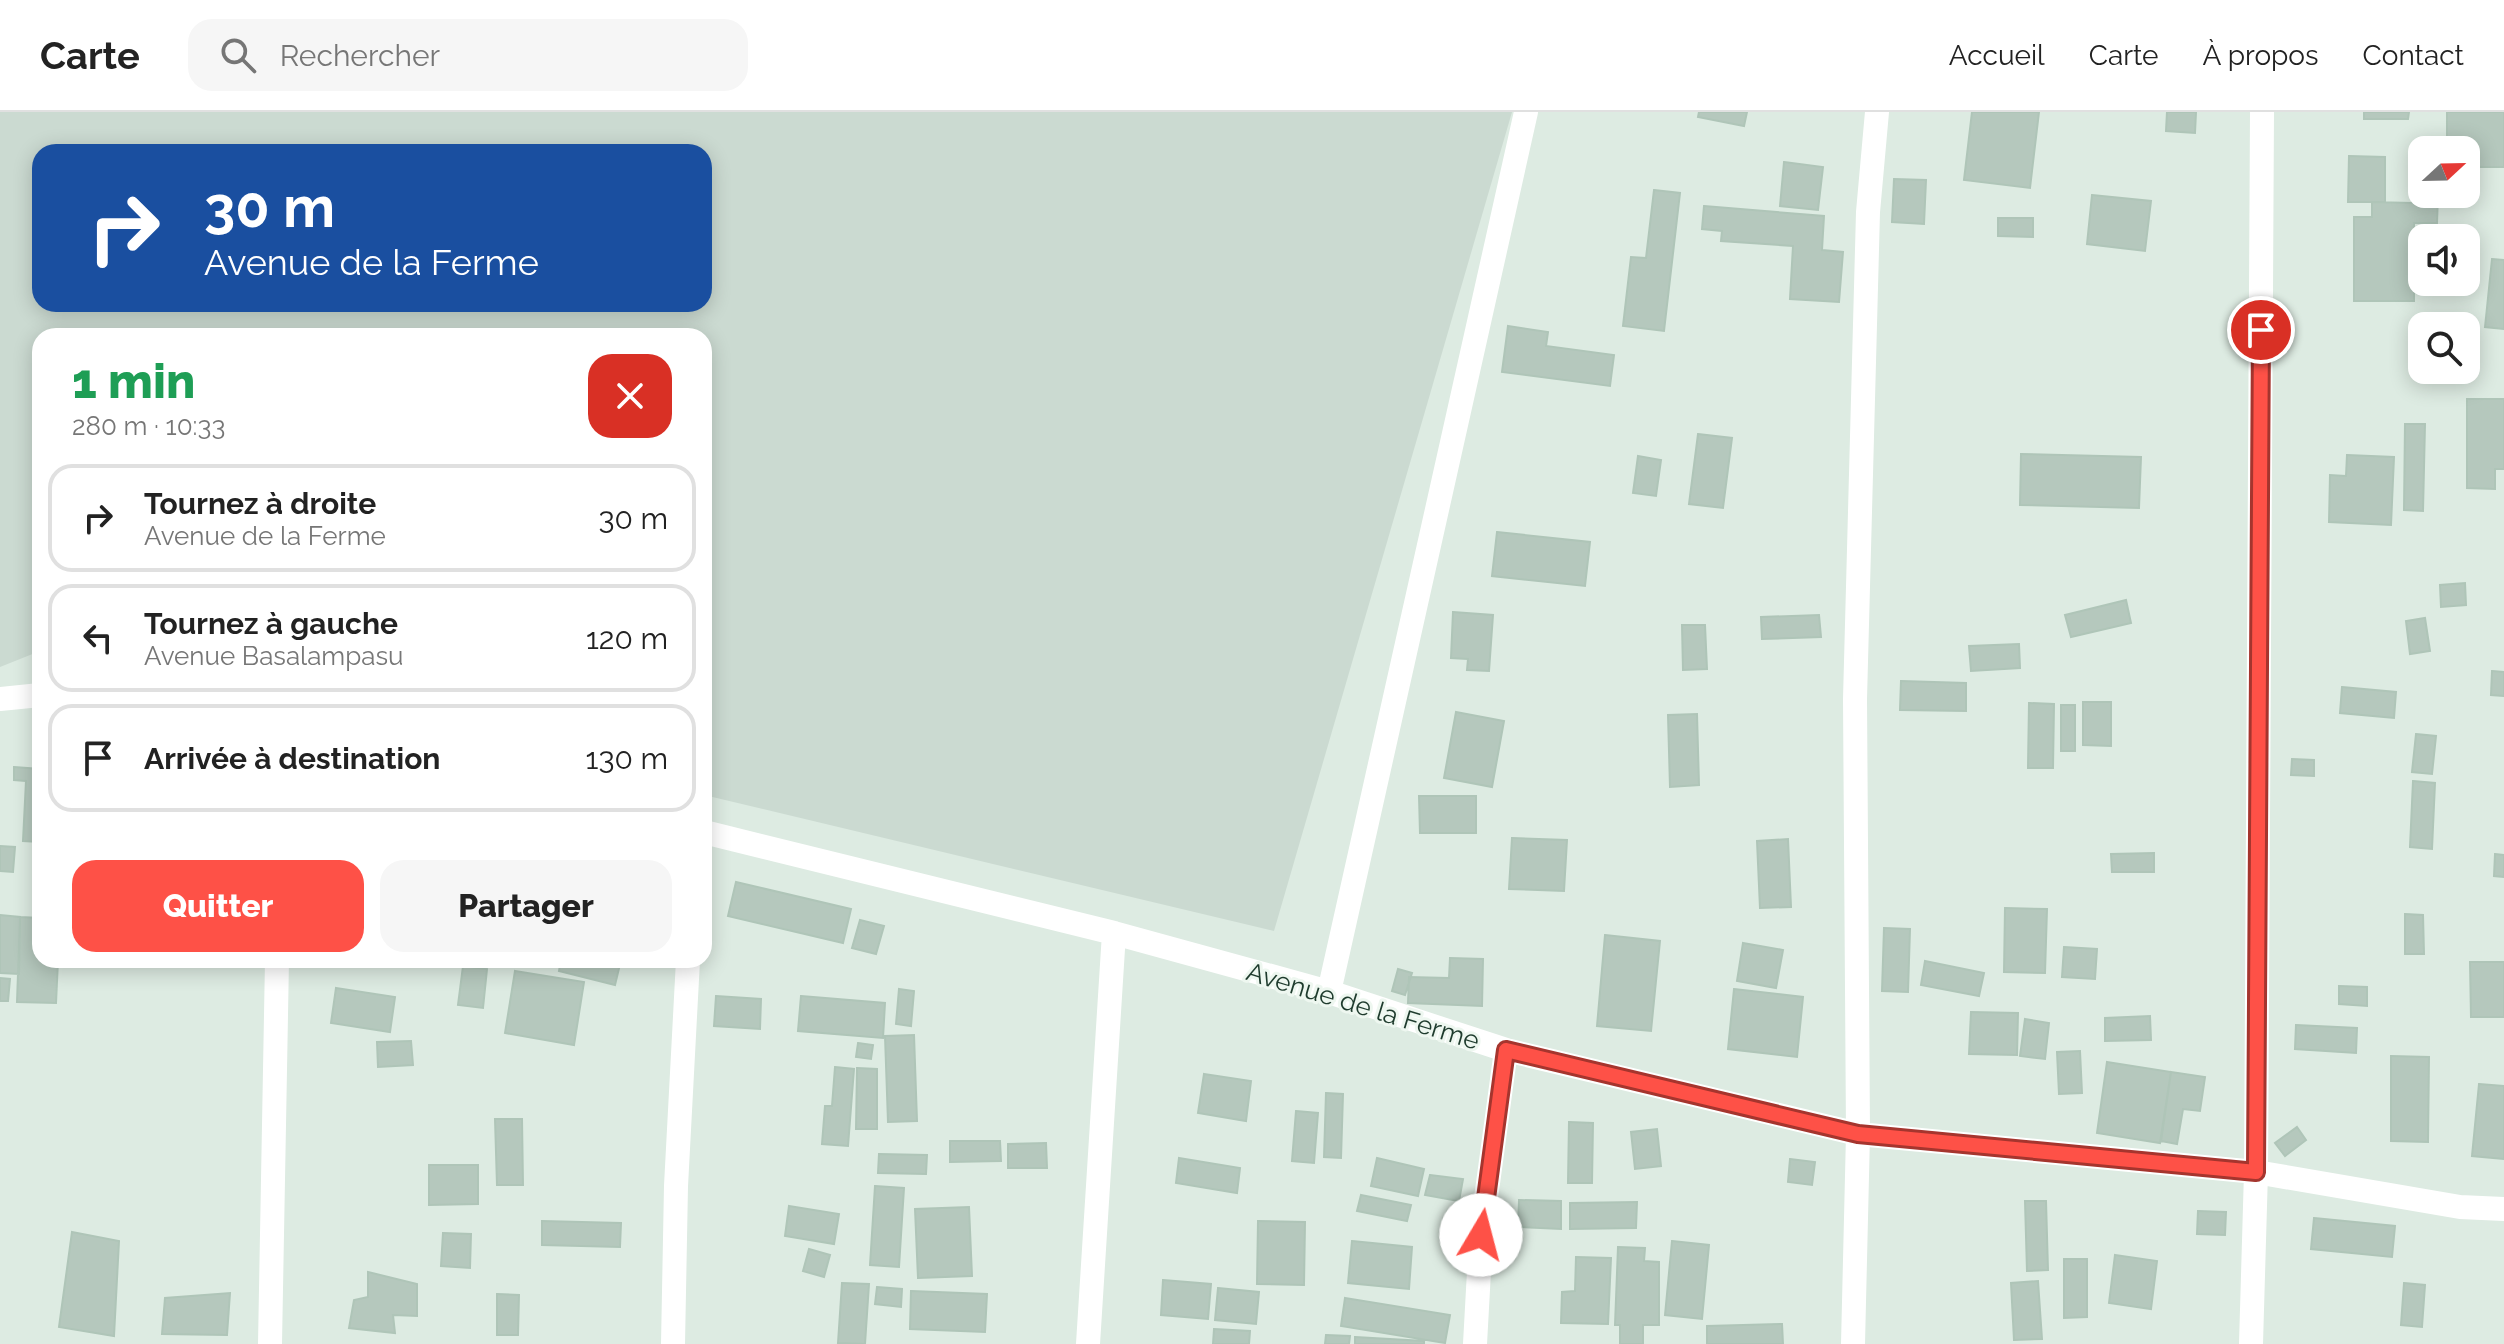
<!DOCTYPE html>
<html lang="fr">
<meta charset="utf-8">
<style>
:root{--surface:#fff;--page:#f6f6f6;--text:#222;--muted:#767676;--line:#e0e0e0;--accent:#fe5147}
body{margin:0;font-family:Raleway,sans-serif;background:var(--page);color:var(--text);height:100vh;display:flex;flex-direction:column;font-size:30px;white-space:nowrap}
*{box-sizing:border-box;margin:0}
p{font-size:26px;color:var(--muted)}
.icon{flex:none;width:44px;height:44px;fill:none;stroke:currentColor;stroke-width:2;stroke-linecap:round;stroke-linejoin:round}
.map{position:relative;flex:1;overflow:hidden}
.side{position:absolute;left:32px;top:216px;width:680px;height:640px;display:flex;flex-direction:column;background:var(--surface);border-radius:24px;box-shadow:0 4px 20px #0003}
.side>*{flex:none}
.banner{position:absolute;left:32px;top:32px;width:680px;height:168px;border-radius:24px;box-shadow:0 4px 20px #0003;background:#1a4fa0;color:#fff;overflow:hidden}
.needle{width:52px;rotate:68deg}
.tools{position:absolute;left:2408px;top:24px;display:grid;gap:16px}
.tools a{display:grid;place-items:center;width:72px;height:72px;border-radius:16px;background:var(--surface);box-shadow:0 4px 20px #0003;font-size:40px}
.pin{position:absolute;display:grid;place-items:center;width:68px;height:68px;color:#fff;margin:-34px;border:4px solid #fff;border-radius:50%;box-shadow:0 2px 8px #0007}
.me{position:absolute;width:88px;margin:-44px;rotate:8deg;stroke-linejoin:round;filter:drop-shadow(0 0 6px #0008)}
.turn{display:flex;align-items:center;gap:28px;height:168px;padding:0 40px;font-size:36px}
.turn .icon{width:104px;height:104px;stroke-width:2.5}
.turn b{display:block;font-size:56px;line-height:68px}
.round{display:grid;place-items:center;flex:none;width:84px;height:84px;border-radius:24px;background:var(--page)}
.overview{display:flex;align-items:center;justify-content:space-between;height:136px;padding:0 40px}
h1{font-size:48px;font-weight:800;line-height:60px;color:#1e9e55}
.primary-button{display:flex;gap:16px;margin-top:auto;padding:16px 40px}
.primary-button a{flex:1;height:92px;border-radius:24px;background:var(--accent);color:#fff;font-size:32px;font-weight:800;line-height:92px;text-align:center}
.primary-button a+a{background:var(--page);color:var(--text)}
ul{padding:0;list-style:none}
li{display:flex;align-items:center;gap:24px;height:108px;margin:0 16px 12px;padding:0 24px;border:4px solid var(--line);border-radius:24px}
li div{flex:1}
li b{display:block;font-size:30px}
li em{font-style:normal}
header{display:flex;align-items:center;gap:48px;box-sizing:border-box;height:112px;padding:0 40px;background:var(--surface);border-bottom:2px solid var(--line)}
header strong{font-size:38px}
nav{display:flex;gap:44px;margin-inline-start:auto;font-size:28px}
.search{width:560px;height:72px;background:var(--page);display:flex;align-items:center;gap:20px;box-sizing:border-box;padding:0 28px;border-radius:24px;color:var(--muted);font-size:30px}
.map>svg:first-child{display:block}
.built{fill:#cbdad1;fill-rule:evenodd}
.building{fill:#b5c8bd;stroke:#afc5b8;stroke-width:2}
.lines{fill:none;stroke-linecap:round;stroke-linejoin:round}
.minor{stroke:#fff;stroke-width:24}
.route-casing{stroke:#a5352e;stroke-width:20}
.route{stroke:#fe5147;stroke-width:14}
.labels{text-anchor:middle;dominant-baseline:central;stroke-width:6;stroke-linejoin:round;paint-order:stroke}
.street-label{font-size:26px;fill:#1e3b2d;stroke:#eef7f0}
</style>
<header>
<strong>Carte</strong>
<div class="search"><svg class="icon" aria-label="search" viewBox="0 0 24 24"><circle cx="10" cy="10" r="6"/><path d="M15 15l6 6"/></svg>Rechercher</div>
<nav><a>Accueil</a><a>Carte</a><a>À propos</a><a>Contact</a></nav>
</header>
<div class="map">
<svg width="2504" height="1232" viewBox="0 0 2504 1232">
<rect width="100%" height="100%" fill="#ddebe2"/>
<!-- built -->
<path class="built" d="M0 0H1512L1274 819 704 683V224H40V539L0 555ZM40 40H704V192H40Z"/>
<!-- building -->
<path class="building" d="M1699 0H1747L1744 14 1698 5Z
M1972 0H2039L2030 76 1964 68Z
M2167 0H2196L2195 21 2166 19Z
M2364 0H2409L2408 7H2364Z
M2447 0H2504V55H2466V38H2447Z
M2349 44 2385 45V90H2348Z
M2412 47H2422V82H2438L2437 111H2414V189H2354V105H2372V90L2412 91Z
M1784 50 1823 55 1818 98 1780 94Z
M1894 67 1926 68 1924 112 1892 110Z
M1654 78 1680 81 1664 219 1623 214 1631 145 1646 146Z
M2092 83 2151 89 2145 139 2087 132Z
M1704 94 1824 104 1822 138 1843 140 1839 190 1790 187 1793 134 1721 129 1722 119 1702 117Z
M1998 106H2033V125L1998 124Z
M2492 147 2504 148V217L2485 215Z
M1508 214 1548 220 1546 234 1614 243 1610 274 1502 260Z
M2467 287H2504V357H2495V377L2467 376Z
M2405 312H2425L2423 399 2404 398Z
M1698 322 1732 326 1723 396 1689 392Z
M2021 342 2141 345 2139 396 2020 393Z
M2347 343 2394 345 2391 413 2329 410 2330 363 2346 364Z
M1638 344 1661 348 1656 384 1633 381Z
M1497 420 1590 430 1585 474 1492 464Z
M2465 471 2466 493 2441 495 2440 473Z
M2126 488 2131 511 2071 525 2065 503Z
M1453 500 1493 503 1489 559 1467 558 1468 547 1451 546Z
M1819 503 1821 525 1762 527 1761 505Z
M2425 506 2430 539 2410 542 2406 509Z
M1682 513H1705L1707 557 1683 558Z
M2019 532 2020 556 1971 559 1969 534Z
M2492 559 2504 560V584L2491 583Z
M1901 569 1966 571V599L1900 598Z
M2342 575 2396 580 2394 606 2340 601Z
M2083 590H2111V634L2083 633Z
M2029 591 2054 592 2053 656H2028Z
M2061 593H2075V639H2061Z
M1456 600 1504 609 1492 675 1444 666Z
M1697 602 1699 673 1670 675 1668 603Z
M2416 622 2436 624 2432 662 2412 660Z
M2292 647 2314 648V664L2291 663Z
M14 655 40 657V730L23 729 26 669 14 668Z
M2413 669 2435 671 2432 737 2410 735Z
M1419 684H1476V721H1420Z
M1512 726 1567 728 1564 779 1509 777Z
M1788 727 1791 795 1760 796 1757 729Z
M0 734 15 735 13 760 0 759Z
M2154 741V760H2112L2111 742Z
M2495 742 2504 743V765L2494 764Z
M736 770 851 797 843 831 728 804Z
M2005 796 2047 797 2045 861 2004 860Z
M2405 802 2423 803 2424 842H2405Z
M0 803 20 805 19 862 0 861Z
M20 805 40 806V848H58L56 891 17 890Z
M860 808 884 814 876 842 852 836Z
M1884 816 1910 817 1908 880 1882 879Z
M1605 823 1660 829 1651 919 1597 914Z
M1743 831 1783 838 1776 876 1737 869Z
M2064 835 2097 837 2095 867 2062 865Z
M1450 846 1483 847 1482 894 1408 891 1409 865 1449 866Z
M561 848H621L615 873 559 859Z
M1925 849 1984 861 1979 884 1921 873Z
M2470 850H2504V905H2471Z
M463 854 487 857 483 896 458 893Z
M1398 857 1412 861 1405 883 1392 879Z
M515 859 584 870 574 933 505 921Z
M0 866 10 867 8 889H0Z
M2339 874 2367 875V894L2339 892Z
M336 876 395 885 390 920 331 911Z
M899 877 914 879 911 914 896 912Z
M1734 877 1803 885 1797 945 1728 937Z
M716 884 761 887 760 917 714 914Z
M801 884 885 891 883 926 798 919Z
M1971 900 2018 901 2017 943 1969 942Z
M2150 904 2151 928 2105 929V906Z
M2025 907 2049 911 2045 947 2020 944Z
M2296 913 2357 916 2356 941 2295 937Z
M914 923 917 1009 888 1010 885 924Z
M411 929 413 953 378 955 377 930Z
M858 931 873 933 871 947 856 945Z
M2080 939 2082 981 2059 982 2057 940Z
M2391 944 2429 945 2428 1030 2391 1029Z
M2107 950 2171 960 2160 1031 2097 1021Z
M835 955 854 957 848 1034 822 1032 825 994H832Z
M857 956 877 957V1017H856Z
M2171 960 2205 965 2200 999 2183 997 2177 1032 2161 1029Z
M1204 962 1251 969 1246 1009 1198 1001Z
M2479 972 2504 974V1047L2472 1044Z
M1326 981 1343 982 1341 1046 1324 1045Z
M1296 999 1318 1001 1314 1051 1292 1049Z
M495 1007H522L523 1073H497Z
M1569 1010 1593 1011 1592 1071H1568Z
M2297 1015 2306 1028 2285 1044 2275 1031Z
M1657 1017 1661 1054 1635 1057 1631 1020Z
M950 1029H1000L1001 1049 950 1050Z
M1046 1031 1047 1056H1008V1032Z
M879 1042 927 1043 926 1062 878 1061Z
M1179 1046 1240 1056 1237 1081 1176 1071Z
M1377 1046 1424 1057 1418 1084 1371 1074Z
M1790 1047 1815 1050 1812 1073 1788 1070Z
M429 1053H478V1092L429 1093Z
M1430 1063 1463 1067 1459 1089 1425 1083Z
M875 1074 904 1076 899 1155 870 1153Z
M1361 1083 1411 1093 1407 1109 1357 1099Z
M1519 1088 1561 1089V1117L1518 1115Z
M2025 1089H2046L2048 1158 2027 1159Z
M1637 1090 1636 1116 1570 1117V1091Z
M789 1094 839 1102 834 1132 785 1124Z
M969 1095 972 1164 918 1166 915 1097Z
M2198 1099 2226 1100 2225 1123 2197 1122Z
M2314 1106 2395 1114 2392 1145 2311 1137Z
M542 1109 621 1111 620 1135 542 1133Z
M1258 1109 1305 1110 1304 1173 1257 1172Z
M72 1120 119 1129 114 1224 59 1215Z
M443 1121 471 1122 470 1156 441 1154Z
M1352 1129 1412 1135 1409 1177 1348 1171Z
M1672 1129 1709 1133 1702 1207 1665 1203Z
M1618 1135 1645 1136 1644 1149 1659 1150V1213H1643V1232H1620V1213H1615Z
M809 1137 830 1143 824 1165 803 1159Z
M2115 1143 2157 1149 2151 1197 2109 1191Z
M1576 1145 1611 1146 1608 1212 1561 1211 1562 1180 1575 1179Z
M2064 1147H2087V1205L2064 1206Z
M368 1160 417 1172V1204L393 1203 395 1221 349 1216 354 1188 368 1185Z
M1163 1168 1211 1172 1208 1207 1161 1203Z
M2038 1169 2042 1227 2014 1228 2011 1171Z
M842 1171 869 1172 865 1232 838 1231Z
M2404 1171 2425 1173 2422 1215 2401 1213Z
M877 1175 902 1177 901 1195 875 1192Z
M1218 1176 1259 1180 1256 1212 1215 1208Z
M911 1179 987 1182 985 1220 910 1217Z
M230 1181 227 1223 162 1222 165 1186Z
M497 1182 519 1183 518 1223H497Z
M1345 1186 1450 1203 1445 1231 1341 1214Z
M1782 1212 1783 1232H1707V1214Z
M1214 1217 1250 1219 1249 1232H1213Z
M1326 1223 1350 1224 1349 1232H1325Z
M1355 1225 1424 1229V1232H1355Z"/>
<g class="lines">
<!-- minor -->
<path class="minor" d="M0 587 40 583
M704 720 1114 821 1329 880 1506 938 1858 1022 2256 1060 2460 1095 2504 1097
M1329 880 1526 0
M270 1232 277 848
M673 1232 676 1074 688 848
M1088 1232 1114 821
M1475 1232 1481 1123 1506 938
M1853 1232 1858 1022 1855 587 1868 100 1877 0
M2251 1232 2256 1060 2262 0"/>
</g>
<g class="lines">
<!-- route casing -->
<g class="route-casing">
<path id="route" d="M1481 1123 1506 938 1858 1022 2256 1060 2261 218"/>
</g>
<!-- route -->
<use href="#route" class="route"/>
</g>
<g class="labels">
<!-- street labels -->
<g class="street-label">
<text transform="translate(1363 894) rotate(17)">Avenue de la Ferme</text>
</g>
</g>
</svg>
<div class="tools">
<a><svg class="needle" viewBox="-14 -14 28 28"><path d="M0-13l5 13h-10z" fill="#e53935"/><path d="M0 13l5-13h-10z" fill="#767676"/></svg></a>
<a><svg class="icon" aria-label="sound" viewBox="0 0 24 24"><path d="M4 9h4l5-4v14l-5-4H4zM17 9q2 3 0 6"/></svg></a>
<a><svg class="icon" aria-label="search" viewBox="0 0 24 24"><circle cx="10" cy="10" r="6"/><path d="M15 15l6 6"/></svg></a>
</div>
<div class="pin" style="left:2261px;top:218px;background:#d93025"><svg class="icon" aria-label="arrive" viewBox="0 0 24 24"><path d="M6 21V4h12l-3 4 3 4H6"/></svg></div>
<svg class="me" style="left:1481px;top:1123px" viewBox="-20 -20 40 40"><circle r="19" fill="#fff"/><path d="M0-13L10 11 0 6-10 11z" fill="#fe5147"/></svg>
<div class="banner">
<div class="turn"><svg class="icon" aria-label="right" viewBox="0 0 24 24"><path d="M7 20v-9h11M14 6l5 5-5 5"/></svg><div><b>30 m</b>Avenue de la Ferme</div></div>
</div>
<section class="side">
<div class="overview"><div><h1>1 min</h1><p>280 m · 10:33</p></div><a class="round" style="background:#d93025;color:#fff"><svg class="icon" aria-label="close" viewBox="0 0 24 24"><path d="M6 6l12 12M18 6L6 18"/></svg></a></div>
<ul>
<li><svg class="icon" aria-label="right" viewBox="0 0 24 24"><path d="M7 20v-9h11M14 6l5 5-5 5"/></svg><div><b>Tournez à droite</b><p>Avenue de la Ferme</p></div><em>30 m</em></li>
<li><svg class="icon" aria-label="left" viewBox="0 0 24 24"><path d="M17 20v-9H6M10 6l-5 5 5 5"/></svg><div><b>Tournez à gauche</b><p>Avenue Basalampasu</p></div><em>120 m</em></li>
<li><svg class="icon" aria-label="arrive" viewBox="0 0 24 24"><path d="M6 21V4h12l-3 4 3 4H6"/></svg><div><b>Arrivée à destination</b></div><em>130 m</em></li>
</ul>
<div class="primary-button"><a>Quitter</a><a>Partager</a></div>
</section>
</div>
